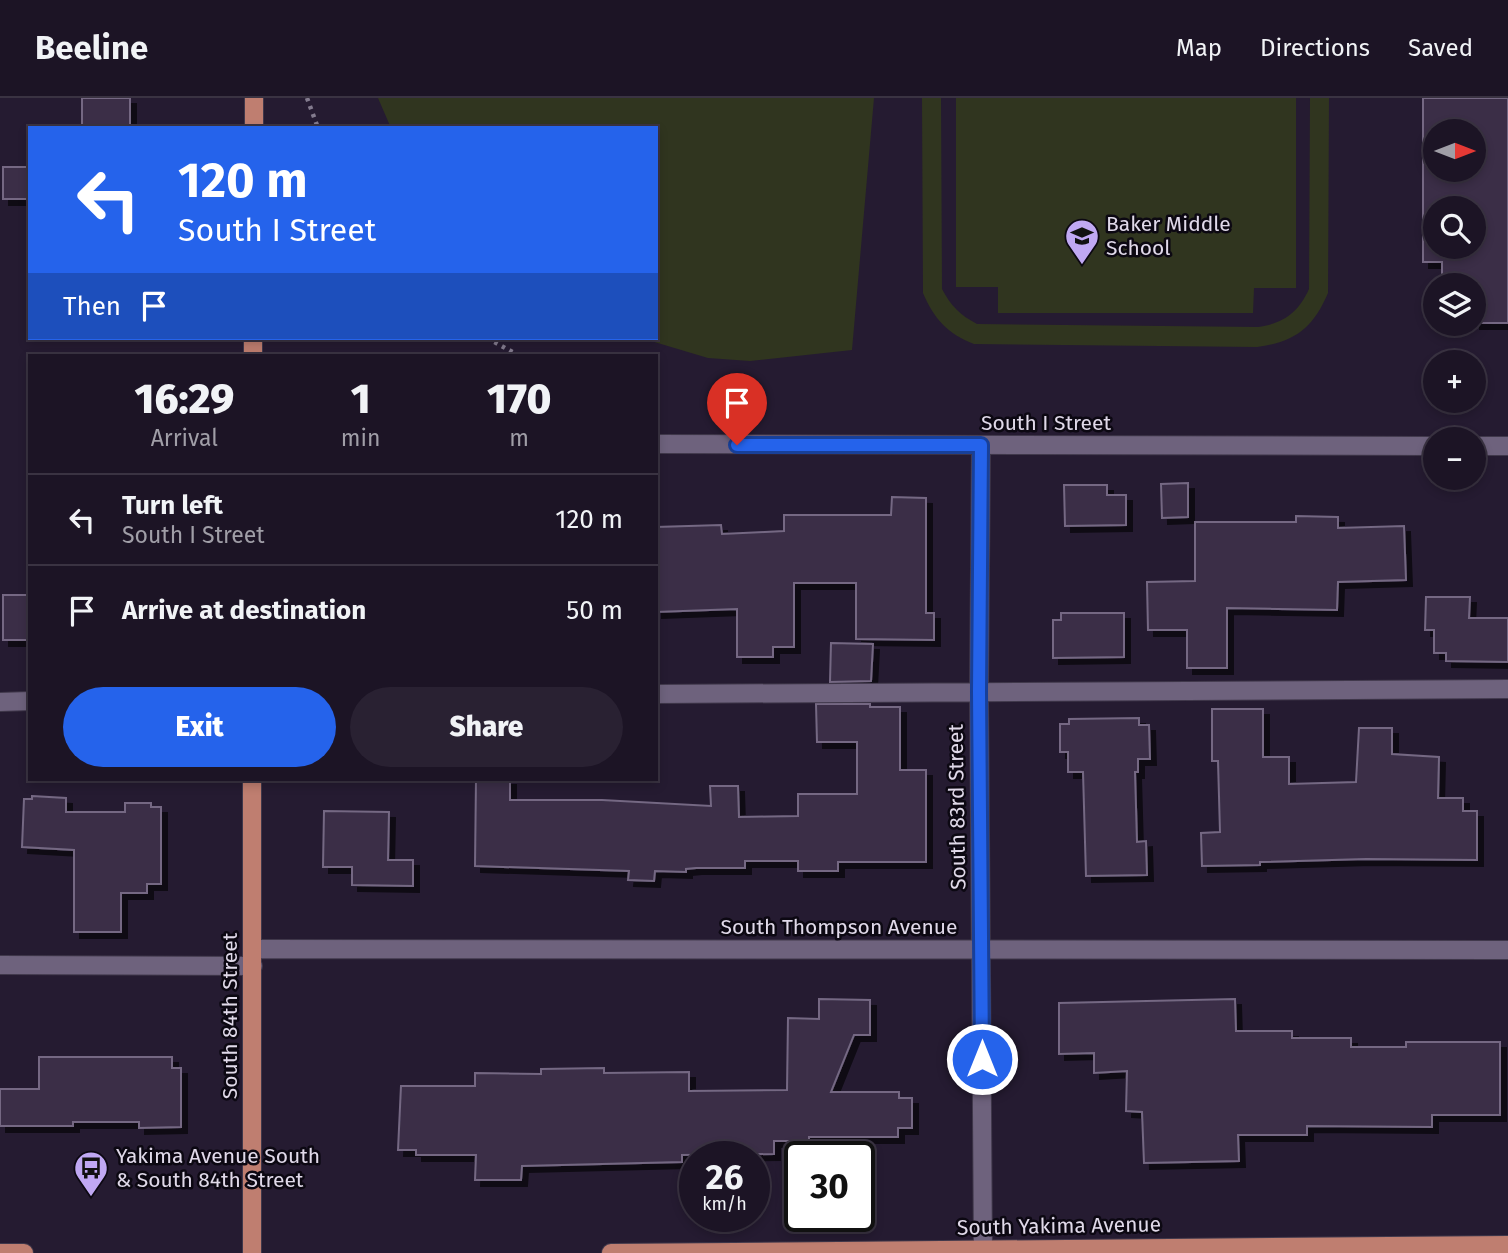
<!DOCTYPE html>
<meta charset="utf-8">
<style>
:root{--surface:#1c1425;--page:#292132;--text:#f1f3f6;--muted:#a09ea7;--line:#3a3342;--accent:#2563eb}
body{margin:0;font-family:"Fira Sans",sans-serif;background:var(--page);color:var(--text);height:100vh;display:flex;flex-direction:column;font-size:26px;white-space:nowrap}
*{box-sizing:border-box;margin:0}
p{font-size:23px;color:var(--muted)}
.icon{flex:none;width:38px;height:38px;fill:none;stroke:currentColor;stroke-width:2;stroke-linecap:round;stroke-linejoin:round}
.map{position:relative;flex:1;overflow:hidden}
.side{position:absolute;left:28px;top:256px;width:630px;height:427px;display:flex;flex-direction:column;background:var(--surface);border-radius:0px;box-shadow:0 4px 10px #0003,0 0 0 2px var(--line)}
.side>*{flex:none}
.guide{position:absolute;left:28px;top:28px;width:630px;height:214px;border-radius:0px;box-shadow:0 4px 10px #0003,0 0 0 2px var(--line);background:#2563eb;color:#fff;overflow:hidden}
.needle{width:46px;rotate:90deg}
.fabs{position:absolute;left:1423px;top:21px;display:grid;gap:14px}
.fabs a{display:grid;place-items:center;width:63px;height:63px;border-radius:50%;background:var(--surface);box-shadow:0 4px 10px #0003,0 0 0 2px var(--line);font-size:35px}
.speed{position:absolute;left:679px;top:1043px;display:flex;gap:14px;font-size:35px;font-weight:700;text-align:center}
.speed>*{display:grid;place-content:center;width:91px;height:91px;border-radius:50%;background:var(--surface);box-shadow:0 4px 10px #0003,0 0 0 2px var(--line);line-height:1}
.speed small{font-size:18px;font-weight:400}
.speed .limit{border:4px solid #111;border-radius:10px;background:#fff;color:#111}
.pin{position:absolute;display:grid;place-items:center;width:60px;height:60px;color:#fff;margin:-72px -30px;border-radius:50% 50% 50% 0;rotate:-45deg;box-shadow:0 0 7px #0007}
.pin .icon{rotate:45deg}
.me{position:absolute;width:77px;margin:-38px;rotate:0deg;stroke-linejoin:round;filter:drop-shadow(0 0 5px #0008)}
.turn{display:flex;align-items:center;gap:24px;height:147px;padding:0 35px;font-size:32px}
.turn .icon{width:91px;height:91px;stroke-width:2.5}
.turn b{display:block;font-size:49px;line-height:60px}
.then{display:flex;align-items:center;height:66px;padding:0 35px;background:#0003;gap:14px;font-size:26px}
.eta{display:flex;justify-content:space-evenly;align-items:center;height:119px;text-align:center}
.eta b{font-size:42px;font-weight:800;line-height:49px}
.cta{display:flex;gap:14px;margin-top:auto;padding:14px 35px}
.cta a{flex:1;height:80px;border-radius:42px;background:var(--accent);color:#fff;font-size:28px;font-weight:800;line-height:80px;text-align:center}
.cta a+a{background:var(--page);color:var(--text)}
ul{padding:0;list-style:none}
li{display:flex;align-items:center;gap:21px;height:91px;padding:0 35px;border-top:2px solid var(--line)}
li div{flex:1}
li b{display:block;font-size:26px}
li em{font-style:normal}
header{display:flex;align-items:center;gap:42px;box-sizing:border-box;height:98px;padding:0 35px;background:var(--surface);border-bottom:2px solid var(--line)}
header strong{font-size:33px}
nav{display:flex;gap:38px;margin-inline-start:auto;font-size:24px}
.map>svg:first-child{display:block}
.green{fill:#30351f}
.building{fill:#3a2f47;stroke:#746883;stroke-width:2;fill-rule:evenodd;filter:url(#shadow)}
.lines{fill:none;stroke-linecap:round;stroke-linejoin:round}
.minor-casing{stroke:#40384b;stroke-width:20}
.major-casing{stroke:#40384b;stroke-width:20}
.path{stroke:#837b8e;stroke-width:4.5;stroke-dasharray:3.5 5;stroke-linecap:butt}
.minor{stroke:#6e627d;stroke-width:18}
.major{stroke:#bf7e70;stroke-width:18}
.route-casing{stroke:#184099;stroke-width:18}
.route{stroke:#2563eb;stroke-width:12}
.labels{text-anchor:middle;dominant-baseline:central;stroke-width:5;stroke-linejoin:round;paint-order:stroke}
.poi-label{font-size:21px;fill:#e0d9e9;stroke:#0c0812;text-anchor:start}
.street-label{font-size:21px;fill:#e0d9e9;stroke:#0c0812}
</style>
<header>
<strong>Beeline</strong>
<nav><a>Map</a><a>Directions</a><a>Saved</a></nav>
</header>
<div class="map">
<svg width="1508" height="1155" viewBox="0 0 1508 1155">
<defs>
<filter id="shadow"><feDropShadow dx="6" dy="6" stdDeviation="0" flood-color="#0009"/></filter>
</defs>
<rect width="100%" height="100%" fill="#251b31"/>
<!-- green -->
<path class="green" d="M378 0H874L852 252 750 263 708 260 641 240H656V30H391Z
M922 0H941L942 191C951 208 960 217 977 226L1258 229C1284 225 1298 215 1309 191L1310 0H1329L1328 195C1313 230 1295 244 1257 249L974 246C948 236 934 221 923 195Z
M956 0H1296V190H1254L1253 215H998V189H956Z"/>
<!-- building -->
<path class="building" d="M82 0H130V30H82Z
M1423 0H1508V225H1474V187H1442V164H1423ZM1435 33H1474V72H1435ZM1435 110H1474V149H1435Z
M3 69H30V101H3Z
M1188 385V419L1162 420 1161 386Z
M1064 387H1107V397H1126V427L1065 428Z
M892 399 926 400V515H934V542L856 541V485H794V549H773V559H737V511L656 514V429L721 427 722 436 784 433V417H891Z
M1296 418 1338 419V430L1404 428 1406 482 1338 484 1337 512 1227 510V570H1187V532H1148L1147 484 1195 483V424H1296Z
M3 497H30V542H3Z
M1426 499H1470L1469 520H1508V564L1446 563V555H1434V532H1425Z
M1061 515H1124V559L1053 560V522H1061Z
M831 545 873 546 871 583 830 584Z
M816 606H870V609H900V672H926V764H838V773H798V763H745V770H696L686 771V774L655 773 654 783 628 782 629 773 475 768 476 681H510V702H602L711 708 710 688H738L739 719 798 718V696H857V644H817Z
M1212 611H1263V659H1289V686L1356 684 1359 630H1392V656L1439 659 1438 700H1463V713H1477V762L1366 761 1260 764V767L1202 768 1201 735 1220 734 1218 663H1212Z
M1139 620V627H1149L1150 661H1138V674H1135L1137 744 1146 743 1147 777 1086 778 1083 674H1068V654H1060V626H1069V621Z
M32 698 66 700V714H125V705H151V709H161V786H147V795H121V834H74V752L22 749 24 701H32Z
M324 713 389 714 388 762H413V788L352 787V769H323Z
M819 901 870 902V937H854L831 994H899V1000H912V1030H898V1039H809V1043H774V1056L682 1057V1064L522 1068 521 1082H475L476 1057H416V1052H398L401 988H475V975L541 976V971L604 970V975L689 974V993L787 992 788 920 819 921Z
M1235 901 1236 933H1292V940H1351V949H1406V944H1500V1017H1432V1029L1307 1028V1037H1238L1239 1063 1144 1065 1142 1014 1126 1013 1127 973 1094 975V955L1059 956V905Z
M39 959H172V970H181V1029L139 1030V1024H73V1028H0V991H39Z"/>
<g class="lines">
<!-- minor casing -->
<g class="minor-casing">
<path id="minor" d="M656 346 1435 348
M981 347 979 594 983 1155
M1474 348H1508
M656 596 1508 591
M0 604 30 603
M253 851 1508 852
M0 867 253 868"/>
</g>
<!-- major casing -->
<g class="major-casing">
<path id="major" d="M254 30V0
M253 257V240
M0 1155H24
M252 1155V681
M611 1155 1508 1147"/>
</g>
<!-- path -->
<path class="path" d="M307 0 318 30
M487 240 518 257"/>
<!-- minor -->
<use href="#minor" class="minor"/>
<!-- major -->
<use href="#major" class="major"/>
</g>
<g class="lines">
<!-- route casing -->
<g class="route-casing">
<path id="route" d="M737 347H981L979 594 982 961"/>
</g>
<!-- route -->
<use href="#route" class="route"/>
</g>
<!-- icons -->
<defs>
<g id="school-pin" transform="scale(1.75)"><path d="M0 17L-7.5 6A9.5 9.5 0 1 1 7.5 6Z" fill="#c0a8f3" stroke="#0c0812"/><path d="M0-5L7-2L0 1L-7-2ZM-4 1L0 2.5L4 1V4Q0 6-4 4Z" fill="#111"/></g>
<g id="bus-pin" transform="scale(1.75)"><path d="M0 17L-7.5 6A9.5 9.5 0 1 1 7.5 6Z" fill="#c0a8f3" stroke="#0c0812"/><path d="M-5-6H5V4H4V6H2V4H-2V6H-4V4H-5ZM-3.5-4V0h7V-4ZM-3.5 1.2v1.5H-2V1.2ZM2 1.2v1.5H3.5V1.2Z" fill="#111"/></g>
</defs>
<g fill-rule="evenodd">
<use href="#school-pin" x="1082" y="138"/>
<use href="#bus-pin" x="91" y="1070"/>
</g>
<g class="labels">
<!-- poi labels -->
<g class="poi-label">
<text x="1106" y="126">Baker Middle<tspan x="1106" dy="24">School</tspan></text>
<text x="116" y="1058">Yakima Avenue South<tspan x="116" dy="24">&amp; South 84th Street</tspan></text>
</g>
<!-- street labels -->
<g class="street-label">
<text x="1046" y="325">South I Street</text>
<text transform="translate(957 709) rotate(-91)">South 83rd Street</text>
<text x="839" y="829">South Thompson Avenue</text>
<text transform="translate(230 918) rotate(-90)">South 84th Street</text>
<text transform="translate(1059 1128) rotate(-1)">South Yakima Avenue</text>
</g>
</g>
</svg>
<div class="fabs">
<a><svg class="needle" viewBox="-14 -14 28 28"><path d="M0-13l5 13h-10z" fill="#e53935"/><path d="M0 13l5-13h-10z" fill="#a09ea7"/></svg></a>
<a><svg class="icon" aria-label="search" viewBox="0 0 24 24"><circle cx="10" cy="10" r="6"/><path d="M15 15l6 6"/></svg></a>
<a><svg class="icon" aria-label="layers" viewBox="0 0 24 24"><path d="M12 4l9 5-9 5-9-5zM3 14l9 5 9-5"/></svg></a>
<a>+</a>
<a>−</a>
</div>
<div class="speed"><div>26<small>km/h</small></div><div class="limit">30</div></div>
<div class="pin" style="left:737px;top:347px;background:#d93025"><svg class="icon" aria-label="arrive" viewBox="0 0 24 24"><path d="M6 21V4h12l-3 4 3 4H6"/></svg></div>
<svg class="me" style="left:982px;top:961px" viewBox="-20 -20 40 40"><circle r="17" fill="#2563eb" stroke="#fff" stroke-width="3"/><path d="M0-11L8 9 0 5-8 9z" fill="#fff"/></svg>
<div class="guide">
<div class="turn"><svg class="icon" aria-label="left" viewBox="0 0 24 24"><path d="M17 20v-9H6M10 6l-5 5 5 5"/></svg><div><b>120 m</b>South I Street</div></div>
<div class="then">Then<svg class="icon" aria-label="arrive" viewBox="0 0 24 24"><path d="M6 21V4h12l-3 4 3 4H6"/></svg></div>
</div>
<section class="side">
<div class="eta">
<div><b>16:29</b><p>Arrival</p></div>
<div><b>1</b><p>min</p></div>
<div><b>170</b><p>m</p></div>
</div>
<ul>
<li><svg class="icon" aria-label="left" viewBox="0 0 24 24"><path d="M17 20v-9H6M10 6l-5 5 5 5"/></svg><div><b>Turn left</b><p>South I Street</p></div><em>120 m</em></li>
<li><svg class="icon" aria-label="arrive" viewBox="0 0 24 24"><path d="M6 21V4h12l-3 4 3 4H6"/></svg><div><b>Arrive at destination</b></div><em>50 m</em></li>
</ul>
<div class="cta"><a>Exit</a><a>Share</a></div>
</section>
</div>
